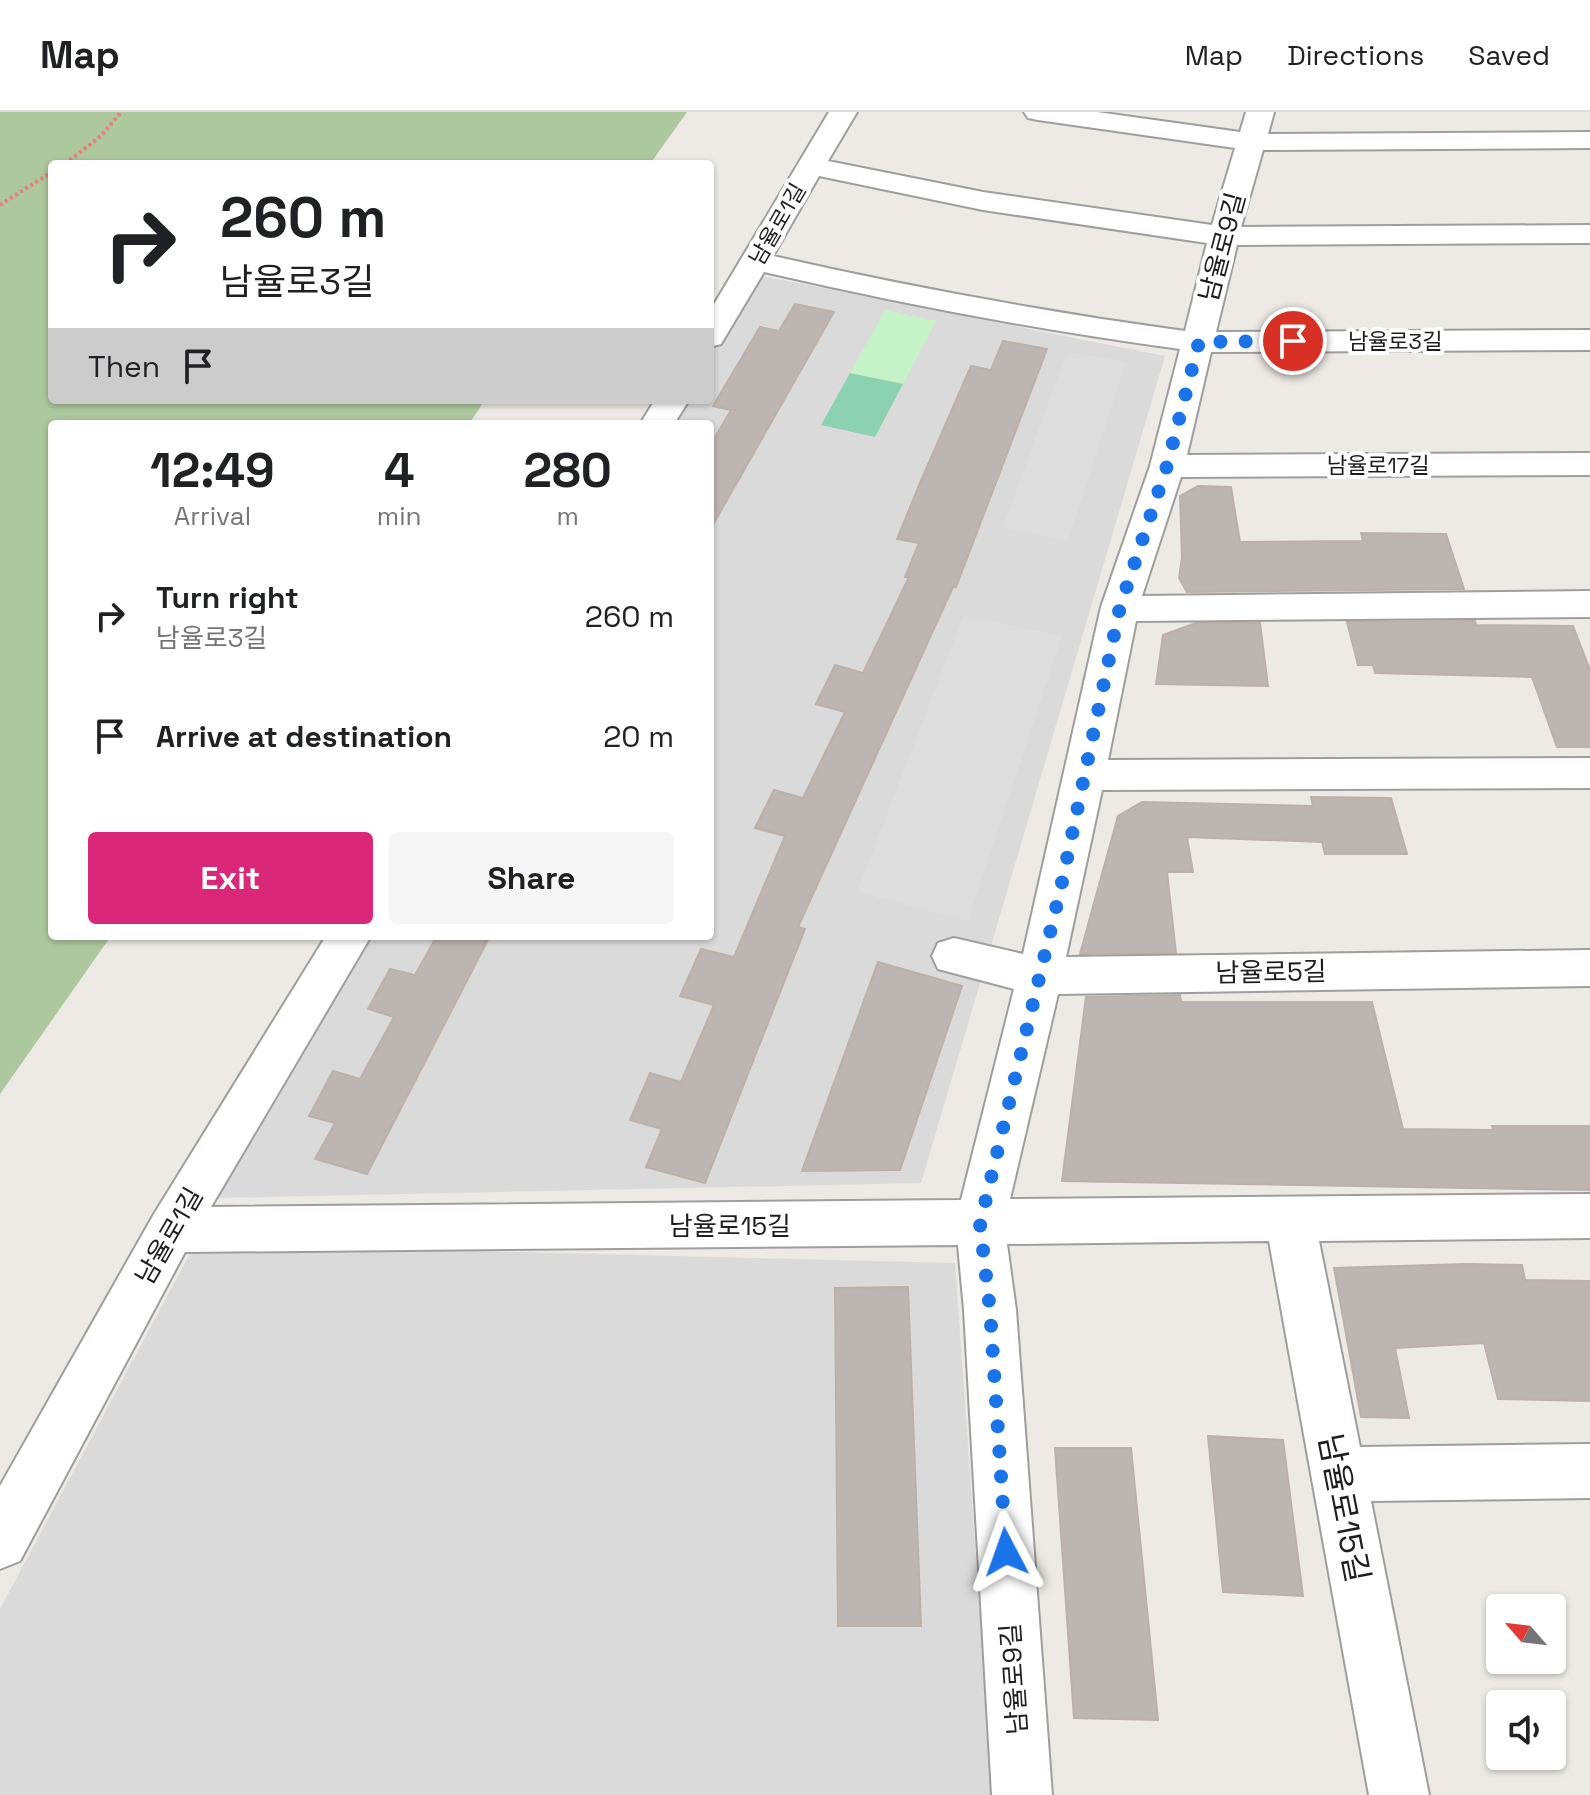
<!DOCTYPE html>
<meta charset="utf-8">
<style>
:root{--surface:#fff;--page:#f6f6f6;--text:#202124;--muted:#757577;--line:#e0e0e0;--accent:#db2777}
body{margin:0;font-family:"Space Grotesk","Noto Sans KR",sans-serif;background:var(--page);color:var(--text);height:100vh;display:flex;flex-direction:column;font-size:30px;white-space:nowrap}
*{box-sizing:border-box;margin:0}
p{font-size:26px;color:var(--muted)}
.icon{flex:none;width:44px;height:44px;fill:none;stroke:currentColor;stroke-width:2;stroke-linecap:round;stroke-linejoin:round}
.map{position:relative;flex:1;overflow:hidden}
.panel{position:absolute;left:48px;top:308px;width:666px;height:520px;display:flex;flex-direction:column;background:var(--surface);border-radius:8px;box-shadow:0 2px 6px #0004}
.panel>*{flex:none}
.guide{position:absolute;left:48px;top:48px;width:666px;height:244px;border-radius:8px;box-shadow:0 2px 6px #0004;background:#fff;color:var(--text);overflow:hidden}
.needle{width:52px;rotate:298deg}
.buttons{position:absolute;left:1486px;top:1482px;display:grid;gap:16px}
.buttons a{display:grid;place-items:center;width:80px;height:80px;border-radius:8px;background:var(--surface);box-shadow:0 2px 6px #0004;font-size:40px}
.pin{position:absolute;display:grid;place-items:center;width:68px;height:68px;color:#fff;margin:-34px;border:4px solid #fff;border-radius:50%;box-shadow:0 2px 8px #0007}
.me{position:absolute;width:88px;margin:-44px;rotate:356deg;stroke-linejoin:round;filter:drop-shadow(0 0 6px #0008)}
.turn{display:flex;align-items:center;gap:28px;height:168px;padding:0 40px;font-size:36px}
.turn .icon{width:104px;height:104px;stroke-width:2.5}
.turn b{display:block;font-size:56px;line-height:68px}
.then{display:flex;align-items:center;height:76px;padding:0 40px;background:#0003;gap:16px;font-size:30px}
.eta{display:flex;justify-content:space-evenly;align-items:center;height:136px;text-align:center}
.eta b{font-size:48px;font-weight:600;line-height:56px}
.button{display:flex;gap:16px;margin-top:auto;padding:16px 40px}
.button a{flex:1;height:92px;border-radius:8px;background:var(--accent);color:#fff;font-size:32px;font-weight:600;line-height:92px;text-align:center}
.button a+a{background:var(--page);color:var(--text)}
ul{padding:0;list-style:none}
li{display:flex;align-items:center;gap:24px;height:120px;padding:0 40px}
li div{flex:1}
li b{display:block;font-size:30px}
li em{font-style:normal}
header{display:flex;align-items:center;gap:48px;box-sizing:border-box;height:112px;padding:0 40px;background:var(--surface);border-bottom:2px solid var(--line)}
header strong{font-size:38px}
nav{display:flex;gap:44px;margin-inline-start:auto;font-size:28px}
.map>svg:first-child{display:block}
.residential{fill:#dbdada}
.forest{fill:#adc79e}
.park{fill:#c6f2c7}
.pitch{fill:#8cd2b2}
.parking{fill:#ddd}
.building{fill:#bdb5b2;stroke:#bdb0a9;stroke-width:2}
.lines{fill:none;stroke-linecap:round;stroke-linejoin:round}
.street-casing{stroke:#9e9e9e;stroke-width:4}
.path{stroke:#e87e7b;stroke-width:4;stroke-dasharray:3 3;stroke-linecap:butt}
.street{fill:#fff;fill-rule:evenodd}
.route{stroke:#1a73e8;stroke-width:14;stroke-dasharray:0 25.2}
.labels{text-anchor:middle;dominant-baseline:central;stroke-width:8;stroke-linejoin:round;paint-order:stroke}
.far-street-label{font-size:22px;fill:#1d1d1d;stroke:#fff}
.street-label{font-size:26px;fill:#1d1d1d;stroke:#fff}
.near-street-label{font-size:32px;fill:#1d1d1d;stroke:#fff}
</style>
<header>
<strong>Map</strong>
<nav><a>Map</a><a>Directions</a><a>Saved</a></nav>
</header>
<div class="map">
<svg width="1590" height="1683" viewBox="0 0 1590 1683">
<rect width="100%" height="100%" fill="#ede9e4"/>
<!-- residential -->
<path class="residential" d="M747 161 1165 244 921 1071 174 1087 337 824H710V312H654L669 288H710V221Z
M195 1132 955 1151 993 1683H0V1497Z"/>
<!-- forest -->
<path class="forest" d="M0 0H687L650 52H52V288H485L469 312H52V824H111L0 982Z"/>
<!-- park -->
<path class="park" d="M885 198 936 209 903 272 850 261Z"/>
<!-- pitch -->
<path class="pitch" d="M850 261 903 272 875 325 821 313Z"/>
<!-- parking -->
<path class="parking" d="M1067 240 1126 250 1068 429 1003 416Z
M964 503 1062 524 968 809 857 780Z"/>
<!-- building -->
<path class="building" d="M795 192 834 200 710 418V334L731 298 713 294 760 215 779 219Z
M1003 229 1047 237 956 475H953L798 815 805 817 705 1071 646 1055 662 1017 630 1008 650 961 681 970 714 893 680 884 701 837 734 845 785 724 755 716 774 678 803 686 845 600 816 592 835 553 863 561 909 465H905L919 431 897 427 920 371 971 254 991 258Z
M1198 374 1231 375 1240 430 1363 429 1361 421 1446 422 1464 477 1187 480 1179 466 1182 446 1180 384Z
M1475 509 1476 513 1573 514 1590 558V635H1557L1532 565 1375 561 1373 553H1358L1347 510Z
M1196 511H1260L1268 574 1156 572 1163 523Z
M1311 685 1391 686 1407 742H1325L1322 730 1187 725 1193 760H1167L1176 841 1080 842 1118 704 1142 690 1313 694Z
M437 824H490L367 1062 315 1047 335 1011 309 1004 333 959 360 967 394 905 368 897 390 857 415 863Z
M878 850 962 874 900 1058 802 1059Z
M1180 883 1181 890H1372L1403 1017 1493 1018 1492 1014H1590V1078L1062 1069 1086 885Z
M1466 1152 1522 1153 1525 1168 1590 1169V1289L1498 1287 1484 1231 1395 1236 1409 1306 1361 1305 1334 1156Z
M908 1175 921 1514H838L835 1176Z
M1208 1324 1283 1328 1303 1484 1223 1480Z
M1055 1336H1131L1158 1608 1074 1606Z"/>
<g class="lines">
<!-- street casing -->
<g class="street-casing">
<path id="street" d="M829 0H857L828 49 983 80 1212 113 1235 36 1038 8 1028 6 1024 0H1097L1240 20 1246 0H1274L1268 22 1590 20V36L1263 38 1241 115 1590 113V131L1237 133 1216 220 1590 218V238L1211 240 1187 343 1590 341V363L1181 365 1142 484 1590 479V505L1136 509 1108 648 1590 646V676L1102 678 1066 845 1590 838V874L1058 882 1010 1087 1590 1082V1126L1319 1129 1360 1335 1590 1332V1386L1371 1389 1429 1683H1369L1269 1129 1007 1132 1016 1198 1052 1683H992L964 1198 958 1133 185 1140 20 1449 0 1457V1374L154 1102 326 824H371L211 1095 961 1088 1014 877 938 857 932 844 938 831 954 826 1023 842 1101 495 1150 354 1180 237C1039 218 902 192 764 160L721 232 710 235V199ZM819 64 983 98 1207 131 1185 219C1046 200 910 175 773 144Z
M655 288H689L674 312H640Z"/>
</g>
<!-- path -->
<path class="path" d="M65 52 101 24 121 0
M0 93 52 60"/>
<!-- street -->
<use href="#street" class="street"/>
</g>
<g class="lines">
<!-- route -->
<path class="route" d="M1006 1440 990 1198 980 1112 1061 775 1120 495 1167 354 1199 230 1293 229"/>
</g>
<g class="labels">
<!-- far-street labels -->
<g class="far-street-label">
<text transform="translate(777 112) rotate(-60)">남율로1길</text>
<text x="1395" y="229">남율로3길</text>
<text x="1378" y="353">남율로17길</text>
</g>
<!-- street labels -->
<g class="street-label">
<text transform="translate(1222 135) rotate(-75)">남율로9길</text>
<text transform="translate(1271 860) rotate(-1)">남율로5길</text>
<text x="730" y="1114">남율로15길</text>
<text transform="translate(169 1124) rotate(-60)">남율로1길</text>
<text transform="translate(1014 1567) rotate(-94)">남율로9길</text>
</g>
<!-- near-street labels -->
<g class="near-street-label">
<text transform="translate(1344 1396) rotate(79)">남율로15길</text>
</g>
</g>
</svg>
<div class="buttons">
<a><svg class="needle" viewBox="-14 -14 28 28"><path d="M0-13l5 13h-10z" fill="#e53935"/><path d="M0 13l5-13h-10z" fill="#757577"/></svg></a>
<a><svg class="icon" aria-label="sound" viewBox="0 0 24 24"><path d="M4 9h4l5-4v14l-5-4H4zM17 9q2 3 0 6"/></svg></a>
</div>
<div class="pin" style="left:1293px;top:229px;background:#d93025"><svg class="icon" aria-label="arrive" viewBox="0 0 24 24"><path d="M6 21V4h12l-3 4 3 4H6"/></svg></div>
<svg class="me" style="left:1006px;top:1440px" viewBox="-20 -20 40 40"><path d="M0-17L14 15 0 8-14 15z" fill="#1a73e8" stroke="#fff" stroke-width="4"/></svg>
<div class="guide">
<div class="turn"><svg class="icon" aria-label="right" viewBox="0 0 24 24"><path d="M7 20v-9h11M14 6l5 5-5 5"/></svg><div><b>260 m</b>남율로3길</div></div>
<div class="then">Then<svg class="icon" aria-label="arrive" viewBox="0 0 24 24"><path d="M6 21V4h12l-3 4 3 4H6"/></svg></div>
</div>
<section class="panel">
<div class="eta">
<div><b>12:49</b><p>Arrival</p></div>
<div><b>4</b><p>min</p></div>
<div><b>280</b><p>m</p></div>
</div>
<ul>
<li><svg class="icon" aria-label="right" viewBox="0 0 24 24"><path d="M7 20v-9h11M14 6l5 5-5 5"/></svg><div><b>Turn right</b><p>남율로3길</p></div><em>260 m</em></li>
<li><svg class="icon" aria-label="arrive" viewBox="0 0 24 24"><path d="M6 21V4h12l-3 4 3 4H6"/></svg><div><b>Arrive at destination</b></div><em>20 m</em></li>
</ul>
<div class="button"><a>Exit</a><a>Share</a></div>
</section>
</div>
